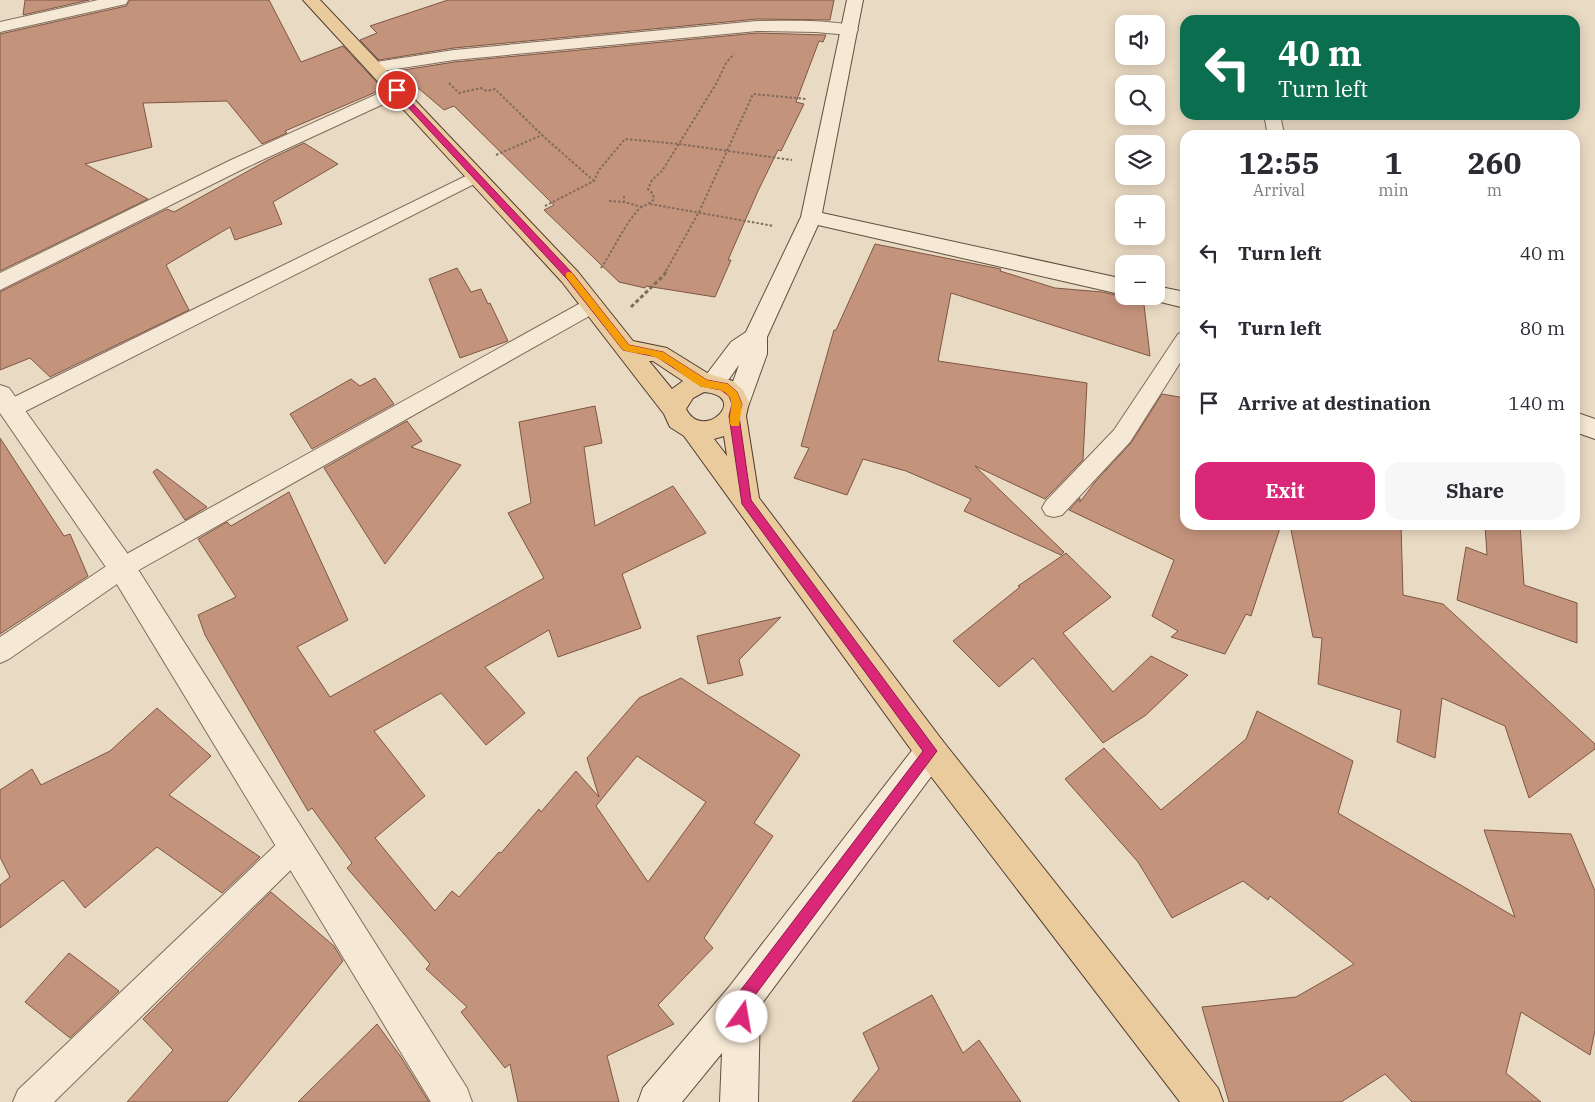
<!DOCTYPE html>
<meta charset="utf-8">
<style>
:root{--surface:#fff;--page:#f7f7f7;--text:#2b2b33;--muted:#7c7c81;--accent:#db2777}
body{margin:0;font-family:"IBM Plex Serif",serif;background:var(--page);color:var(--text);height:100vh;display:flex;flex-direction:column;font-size:19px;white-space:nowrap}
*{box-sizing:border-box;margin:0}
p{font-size:16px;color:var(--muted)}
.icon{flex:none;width:28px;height:28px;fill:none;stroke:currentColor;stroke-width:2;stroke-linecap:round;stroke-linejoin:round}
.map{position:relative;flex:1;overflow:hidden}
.drawer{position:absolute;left:1180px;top:130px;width:400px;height:400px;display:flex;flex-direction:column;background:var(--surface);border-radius:15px;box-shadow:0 2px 12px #0003}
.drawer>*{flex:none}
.hud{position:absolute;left:1180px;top:15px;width:400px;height:105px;border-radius:15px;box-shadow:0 2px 12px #0003;background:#0b6e4f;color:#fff;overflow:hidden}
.fabs{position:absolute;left:1115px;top:15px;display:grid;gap:10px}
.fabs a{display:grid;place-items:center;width:50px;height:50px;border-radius:10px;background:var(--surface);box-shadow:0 2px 12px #0003;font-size:25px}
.pin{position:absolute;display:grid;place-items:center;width:42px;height:42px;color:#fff;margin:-21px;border:2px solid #fff;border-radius:50%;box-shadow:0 1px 5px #0007}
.me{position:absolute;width:55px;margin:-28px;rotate:13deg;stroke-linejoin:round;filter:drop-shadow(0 0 4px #0008)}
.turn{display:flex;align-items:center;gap:18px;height:105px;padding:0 15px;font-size:22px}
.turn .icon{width:65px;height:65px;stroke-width:2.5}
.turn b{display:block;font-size:35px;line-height:42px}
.eta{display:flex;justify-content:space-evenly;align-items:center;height:85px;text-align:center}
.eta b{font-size:30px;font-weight:800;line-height:35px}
.action{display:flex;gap:10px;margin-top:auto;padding:10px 15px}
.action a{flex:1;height:58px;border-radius:15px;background:var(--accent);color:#fff;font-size:20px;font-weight:800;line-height:58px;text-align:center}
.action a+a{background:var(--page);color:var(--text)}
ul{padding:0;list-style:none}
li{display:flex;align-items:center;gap:15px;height:75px;padding:0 15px}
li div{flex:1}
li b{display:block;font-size:19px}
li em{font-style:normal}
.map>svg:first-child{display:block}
.building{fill:#c4937c;stroke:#7e5644;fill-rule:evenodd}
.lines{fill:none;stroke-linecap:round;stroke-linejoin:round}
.lane-casing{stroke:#816c5b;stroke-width:2}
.street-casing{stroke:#816c5b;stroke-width:2}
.secondary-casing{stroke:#634e3f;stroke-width:2}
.primary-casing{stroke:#4f3b2f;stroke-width:2}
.path-far1{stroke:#816c5b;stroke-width:2;stroke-dasharray:2.5 2;stroke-linecap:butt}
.path{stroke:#816c5b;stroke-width:3;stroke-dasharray:4 2.5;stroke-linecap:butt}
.lane{fill:#f5e8d5;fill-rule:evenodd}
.street{fill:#f5e8d5;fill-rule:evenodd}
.secondary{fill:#f5e8d5;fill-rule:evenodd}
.primary{fill:#e9cb9e;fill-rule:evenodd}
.route{fill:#db2777;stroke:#8e194d}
.slow{fill:#f59e0b}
</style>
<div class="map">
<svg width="1595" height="1102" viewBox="0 0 1595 1102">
<rect width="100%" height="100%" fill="#e9dac3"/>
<!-- building -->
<path class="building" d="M25 0H89L23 15Z
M130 0H269L301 62 343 46 383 89 285 131 287 133 262 144 227 101 143 103 152 147 85 164 148 199 0 271V34L126 6Z
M448 0H834L830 20 757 19 454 48 379 60 360 40 377 33 370 26Z
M757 33 826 35 823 42 819 41 796 102 804 104 781 151 778 150 758 191 728 260H731L715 297 646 286 645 288 619 282 544 210 554 205 454 106 444 110 411 82 403 85 391 72 454 62Z
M304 143 338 164 273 202 282 224 235 240 230 227 166 265 189 310 50 377 30 358 0 370V292L167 209 174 212 268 160Z
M875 244 1001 269 1000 271 1055 288 1102 292 1124 297 1143 296 1150 356 951 293 938 361 1087 383 1083 460 1045 499 975 466 1064 552 1061 555 964 511 971 499 906 471 863 459 847 495 794 478 809 448 801 446 834 330H836Z
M457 268 471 292 481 289 488 304 490 303 508 341 460 358 429 279Z
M375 378 394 404 312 449 290 414 351 379 360 386Z
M1162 394 1185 398V525H1281L1251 616 1246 614 1225 654 1171 637 1178 631 1152 616 1174 560 1069 510 1080 498V502L1095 482 1131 443Z
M595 406 602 443 584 447 595 526 673 486 706 533 622 574 641 628 558 657 549 630 485 667 525 713 486 745 441 693 374 731 425 796 375 838 435 911 452 891 459 897 499 852 501 853 539 809 541 812 576 771 599 797 587 758 639 698 681 678 800 755 754 823 773 836 704 938 713 948 658 1005 674 1024 607 1056 619 1102H518L510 1064 505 1068 461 1012 467 1007 426 969 430 964 347 868 352 863 312 808 308 811 205 635 198 615 236 597 198 539 227 522 231 526 289 492 348 620 297 647 330 697 544 578 508 513 531 503 519 422ZM637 756 706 802 648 882 596 806Z
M407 421 422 441 411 447 461 465 385 564 324 468Z
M0 438 64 536 70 534 88 576 0 634Z
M157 469 207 507 185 520 153 472Z
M1290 525H1401L1403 595 1443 604 1595 744V749L1529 798 1505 726 1442 698 1435 758 1397 742 1401 710 1318 684 1322 638 1313 637Z
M1485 525H1520L1524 585 1577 603V643L1457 600 1466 547 1487 555Z
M1066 553 1111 597 1063 633 1113 692 1151 656 1188 675 1146 715 1103 743 1033 658 999 687 953 641 1020 587 1018 586Z
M781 617 739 660 743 675 708 684 697 636Z
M157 708 211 756 169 795 260 857 222 893 157 847 85 908 63 880 0 928V885L10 877 0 857V790L32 769 41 785 110 751Z
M1257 711 1353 761 1338 813 1515 917 1484 830 1571 834 1595 891V1030L1590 1055 1521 1012 1506 1073 1541 1102H1412L1385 1074 1341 1102H1229L1202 1007 1296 997 1354 964 1270 896 1268 900 1243 881 1172 918 1138 862 1065 779 1104 748 1161 810 1246 739Z
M271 892 334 946 343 961 227 1102H127L173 1050 143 1019Z
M69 953 119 991 70 1038 25 1002Z
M932 995 963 1053 979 1040 1021 1102H852L879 1069 863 1033Z
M377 1024 401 1057 429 1102H298Z"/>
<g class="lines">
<!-- lane casing -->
<g class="lane-casing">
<path id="lane" d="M1264 115H1280L1283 129 1287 135H1270L1267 130Z
M476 171 482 172 485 176 482 180 18 415 10 417 2 415 0 410 2 403Z
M593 298 600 300 603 305 600 310 130 575 9 659 0 663V637L114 561 586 300Z
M1185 332V355L1130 442 1062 515 1054 517 1046 515 1042 508 1046 501 1114 430 1178 334Z
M294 833 304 837 308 847 304 857 54 1102H13L18 1090 284 837Z"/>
</g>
<!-- street casing -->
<g class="street-casing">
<path id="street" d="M98 0H128L126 4 0 32V22Z
M757 21C789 21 824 19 855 26L858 30 855 34 849 35 816 32 757 31 454 60 376 72 370 71 367 67 370 63 376 62 454 50Z
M397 85 403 87 406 91 403 95 245 168 0 290V273L231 160Z
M0 385 9 388 132 560 467 1088 472 1102H431L112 576 0 413Z"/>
</g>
<!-- secondary casing -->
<g class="secondary-casing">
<path id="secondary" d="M847 0H863L822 213 1124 279V295L818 225 767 337V354L749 404 746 411 737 413 728 411 725 404 739 365C729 378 722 395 703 389L700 383 731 342 746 332 801 217Z
M1156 286 1185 292V308L1148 299 1146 296H1156Z
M1575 412 1595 419V439L1575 432Z
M931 736 942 740 947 751 942 762 760 1006 758 1102H720L722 1053 682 1102H638L643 1088 729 987 920 740Z"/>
</g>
<!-- primary casing -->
<g class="primary-casing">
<path id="primary" d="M303 0H320L578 272 633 341 667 348 709 374 733 381 743 390 749 402 746 416 759 498 942 740 1218 1088 1223 1102H1180L920 762 684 436 670 427 664 414 562 282ZM649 361H653L683 381 672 389ZM704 392C751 396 703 443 686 409L693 398ZM724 436 727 456 714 439Z"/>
</g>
<!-- path-far1 -->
<path class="path-far1" d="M449 83 459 93 481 88 487 91 495 89 544 137 594 181
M496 155 542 135
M624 196V202L642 207
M609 201 624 202
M650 204 774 226
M545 206 594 181 599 170 625 139 679 144 792 160
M601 268C614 249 623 227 638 210 643 205 649 205 654 199L653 194 648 189 652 180 662 171 716 84 726 63 734 54
M666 271 700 210 753 94 806 99"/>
<!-- path -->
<path class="path" d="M631 307 664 275 667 270"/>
<!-- lane -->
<use href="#lane" class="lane"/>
<!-- street -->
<use href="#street" class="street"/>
<!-- secondary -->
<use href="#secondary" class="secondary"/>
<!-- primary -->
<use href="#primary" class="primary"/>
</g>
<!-- route -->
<path class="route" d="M394 89H399L573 274 629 345 663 352 707 380 728 384 737 392 742 404 739 416 751 500 937 751 750 1002 747 1022 742 1025 736 1022C733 1014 734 1003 737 995L923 751 742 504 729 416 732 404 729 396 721 390 701 386 657 357 623 350 567 279 394 92Z"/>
<!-- slow -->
<path class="slow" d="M569 272 572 273 629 345 663 352 707 380 728 384 737 392 742 404 739 426H731C727 416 735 405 729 396 722 387 710 390 700 386 685 378 673 365 657 358 647 353 634 354 623 350L566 277V273Z"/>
</svg>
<div class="fabs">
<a><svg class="icon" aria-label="sound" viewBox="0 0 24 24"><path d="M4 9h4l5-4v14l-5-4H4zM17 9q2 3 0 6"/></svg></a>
<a><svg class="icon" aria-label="search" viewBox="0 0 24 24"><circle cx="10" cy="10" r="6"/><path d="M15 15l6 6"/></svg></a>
<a><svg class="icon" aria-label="layers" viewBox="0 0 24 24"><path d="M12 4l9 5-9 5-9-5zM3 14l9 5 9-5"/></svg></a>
<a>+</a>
<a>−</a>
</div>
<div class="pin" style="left:397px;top:90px;background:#d93025"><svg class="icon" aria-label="arrive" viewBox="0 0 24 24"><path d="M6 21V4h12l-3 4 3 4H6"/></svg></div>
<svg class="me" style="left:742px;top:1017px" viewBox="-20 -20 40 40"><circle r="19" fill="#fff"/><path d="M0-13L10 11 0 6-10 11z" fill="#db2777"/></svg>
<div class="hud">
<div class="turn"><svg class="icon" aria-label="left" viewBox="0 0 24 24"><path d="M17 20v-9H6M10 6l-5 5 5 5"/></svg><div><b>40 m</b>Turn left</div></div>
</div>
<section class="drawer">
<div class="eta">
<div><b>12:55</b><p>Arrival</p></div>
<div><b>1</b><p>min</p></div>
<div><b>260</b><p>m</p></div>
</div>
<ul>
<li><svg class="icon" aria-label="left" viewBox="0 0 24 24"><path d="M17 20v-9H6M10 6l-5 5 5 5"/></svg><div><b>Turn left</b></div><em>40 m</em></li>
<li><svg class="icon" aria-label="left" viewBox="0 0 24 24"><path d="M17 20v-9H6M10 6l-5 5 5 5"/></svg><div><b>Turn left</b></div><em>80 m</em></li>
<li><svg class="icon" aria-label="arrive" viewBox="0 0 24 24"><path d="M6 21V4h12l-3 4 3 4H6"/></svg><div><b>Arrive at destination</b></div><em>140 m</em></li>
</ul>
<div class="action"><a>Exit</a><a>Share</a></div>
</section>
</div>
